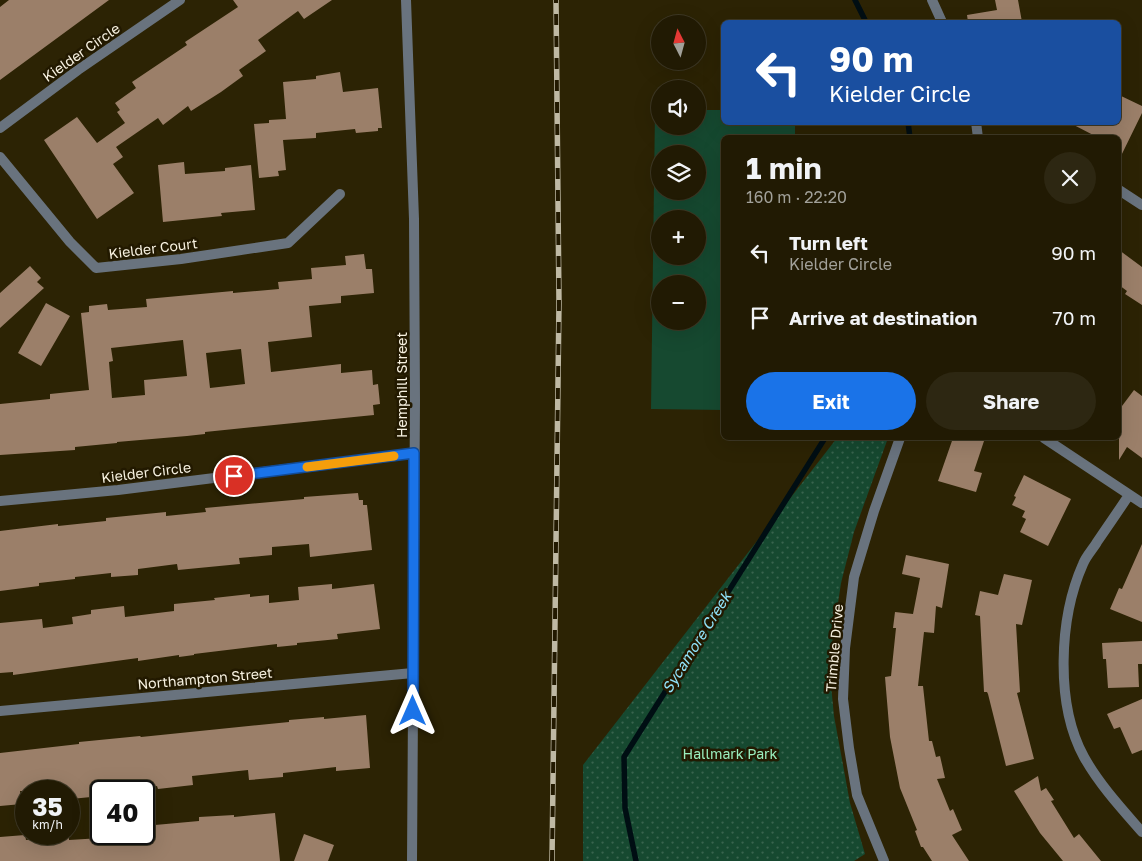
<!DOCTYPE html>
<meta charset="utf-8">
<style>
:root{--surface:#211a03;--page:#2d2712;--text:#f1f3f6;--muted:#a2a19a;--line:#3e3825;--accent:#1a73e8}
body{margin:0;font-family:"Golos Text",sans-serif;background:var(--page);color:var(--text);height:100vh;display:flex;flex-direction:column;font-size:19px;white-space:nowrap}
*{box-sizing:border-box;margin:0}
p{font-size:16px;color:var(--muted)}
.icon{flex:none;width:28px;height:28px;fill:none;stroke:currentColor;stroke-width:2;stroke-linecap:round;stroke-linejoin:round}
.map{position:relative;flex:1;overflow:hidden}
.drawer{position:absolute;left:721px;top:135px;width:400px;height:305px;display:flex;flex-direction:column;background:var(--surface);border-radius:8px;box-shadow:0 5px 20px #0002,0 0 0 1px var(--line)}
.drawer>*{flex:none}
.hud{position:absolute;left:721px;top:20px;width:400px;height:105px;border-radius:8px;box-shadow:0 5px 20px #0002,0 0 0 1px var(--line);background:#1a4fa0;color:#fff;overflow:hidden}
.needle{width:32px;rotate:354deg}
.tools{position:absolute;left:651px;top:15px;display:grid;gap:10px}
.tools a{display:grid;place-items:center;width:55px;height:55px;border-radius:50%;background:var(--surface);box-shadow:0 5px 20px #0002,0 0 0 1px var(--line);font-size:25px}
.speed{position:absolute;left:15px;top:780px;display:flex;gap:10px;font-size:25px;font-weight:700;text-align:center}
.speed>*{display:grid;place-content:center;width:65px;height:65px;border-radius:50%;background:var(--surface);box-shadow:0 5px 20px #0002,0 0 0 1px var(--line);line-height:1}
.speed small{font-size:12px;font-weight:400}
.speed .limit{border:2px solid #111;border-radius:8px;background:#fff;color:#111}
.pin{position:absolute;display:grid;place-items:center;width:42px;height:42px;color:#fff;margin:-21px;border:2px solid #fff;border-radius:50%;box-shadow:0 1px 5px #0007}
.me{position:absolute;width:55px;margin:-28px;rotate:0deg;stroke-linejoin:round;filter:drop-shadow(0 0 4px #0008)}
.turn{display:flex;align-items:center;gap:18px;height:105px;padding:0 25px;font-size:22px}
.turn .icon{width:65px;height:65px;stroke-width:2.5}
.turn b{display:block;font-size:35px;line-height:42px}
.round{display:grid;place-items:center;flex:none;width:52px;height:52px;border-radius:26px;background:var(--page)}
.summary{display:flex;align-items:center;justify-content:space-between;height:85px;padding:0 25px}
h1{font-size:30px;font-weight:700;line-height:38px}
.primary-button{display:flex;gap:10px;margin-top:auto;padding:10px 25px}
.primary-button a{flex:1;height:58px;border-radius:30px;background:var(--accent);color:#fff;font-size:20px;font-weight:700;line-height:58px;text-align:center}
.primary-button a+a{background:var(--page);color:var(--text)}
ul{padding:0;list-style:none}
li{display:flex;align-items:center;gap:15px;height:65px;padding:0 25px}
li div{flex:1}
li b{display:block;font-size:19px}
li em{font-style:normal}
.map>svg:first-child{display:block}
.park{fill:url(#park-dots)}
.garden{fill:#164930;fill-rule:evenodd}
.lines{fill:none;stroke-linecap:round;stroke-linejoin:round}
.stream{stroke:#000e13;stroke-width:5.5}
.building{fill:#9b7f69;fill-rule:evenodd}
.minor{stroke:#69737e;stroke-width:10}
.tertiary{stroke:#69737e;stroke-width:10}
.rail-casing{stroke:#bfb9a4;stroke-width:5.5}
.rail{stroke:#221900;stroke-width:4;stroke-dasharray:11;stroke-linecap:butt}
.route-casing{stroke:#114b97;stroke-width:12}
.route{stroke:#1a73e8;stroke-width:9}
.slow{stroke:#f59e0b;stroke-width:9}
.labels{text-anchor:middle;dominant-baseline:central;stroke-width:5;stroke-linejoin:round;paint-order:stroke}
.street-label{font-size:14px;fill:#f7f1e0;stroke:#221900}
.park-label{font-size:14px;fill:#99eebd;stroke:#221900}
.water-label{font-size:15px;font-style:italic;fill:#90e3fa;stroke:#221900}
</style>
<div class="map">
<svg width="1142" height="861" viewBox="0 0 1142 861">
<defs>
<pattern id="park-dots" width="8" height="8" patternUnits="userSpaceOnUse" patternTransform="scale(1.25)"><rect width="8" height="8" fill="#164930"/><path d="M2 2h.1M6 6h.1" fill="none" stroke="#39644e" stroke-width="1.8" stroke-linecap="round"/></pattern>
</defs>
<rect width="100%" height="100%" fill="#2c2304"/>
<!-- park -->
<path class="park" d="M837 438H888L854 532 841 583 829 664 834 716 850 803 865 854 854 861H583V765Z"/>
<!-- garden -->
<path class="garden" d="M655 110H660V126H698V110H724V122L795 123V137L724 138V410L651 409ZM660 154H698V191H660ZM660 219H698V256H660ZM660 284H698V321H660Z"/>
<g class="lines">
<!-- stream -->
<path class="stream" d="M855 0 866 22
M908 122 910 138
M636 861 625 808 624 757 825 438"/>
</g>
<!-- building -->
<path class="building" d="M9 0H109L0 80V7Z
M233 0H332L304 19 298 11 258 40 266 51 239 70 243 76 221 92 191 111 188 106 163 125 158 118 116 147 123 157 113 164 134 193 97 219 44 140 77 117 97 143 125 123 117 112 120 110 115 103 136 88 132 82 187 45 185 42 238 7Z
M995 0H1018L1022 22H968L967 15 997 10Z
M340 72 343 92 378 88 382 128H378V131L356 133 355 129 316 133V138L283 140 286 170 278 171 279 176 259 178 254 124 269 123V120L286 119 283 82 316 79V76Z
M1119 95 1142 106V113L1119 160V138H1099L1068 122H1119Z
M184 162 185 174 225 171V168L251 165 255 210 221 213 222 216 163 222 158 165Z
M1119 250 1142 267V305L1125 294 1127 291 1119 285Z
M364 254 366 269H372L374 293 341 296V303L309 306 312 337 268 342 271 372 341 364V373L372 370 373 385 378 384 380 404 373 405 374 415 205 432V434L187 436 117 442V443L75 447V450L0 455V404L50 399V394L89 390 81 313 89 312V306L107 304 108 310 147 307 146 299 233 291V293L279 289 278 282 312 279 311 268 346 265 345 256ZM183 340 187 376 144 380 145 395 112 398 109 362 113 361 111 348ZM241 349 245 384 210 388 206 353Z
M30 266 41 278 37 282 44 288 0 328V293Z
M46 303 70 316 41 366 18 353Z
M1134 390 1142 396V458L1127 447 1119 460V410Z
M953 438H985L974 471 982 473 976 492 938 481Z
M1024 475 1071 499 1048 546 1020 532 1026 519 1022 517 1025 511 1012 505 1016 497 1014 496Z
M358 493 359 500H363V505H367L372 550 310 557 309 544 272 547V555L239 558 240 564 178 570 177 564 138 569V575L111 577V573L75 577V579L39 583V586L0 591V531L58 524V526L106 521V518L166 512V516L206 512 205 508 304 499V497Z
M1142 544V622L1110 609 1119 588 1122 589Z
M906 555 949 564 942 608 936 606 934 633 924 632 918 686H923L929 741H932L936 757 940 756 945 778 937 779 950 811 953 809 962 830 952 835 969 861H932L923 847H921L915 831 917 830 900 788 890 737 885 677 891 676 896 628H893L895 612 913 614 920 578 902 574Z
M1004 574 1032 580 1022 625 1016 624 1020 692 1017 693 1034 759 1006 766 988 694 987 692H984L980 616 975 615 980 591 998 595Z
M332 584V589L374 584 380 629 337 634 338 639 297 643V645L277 647V644L194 654V655L179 657V655L138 661V658L13 675V672L0 673V623L42 619 43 628 73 624 72 617 91 614V610L124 606 125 617 174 611V604L215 600 214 598 250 594V597L269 595V603L299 600 298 587Z
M1142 641V664H1138L1139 687 1108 688 1106 659H1103L1102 643Z
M1142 699V750L1132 754 1120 727 1114 729 1107 714Z
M366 715 370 768 336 771V767L283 773V777L249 780 248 770 192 776 193 785 158 789 157 786 120 791H101V796L71 799 70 791H20L22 804 0 806V753L79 744V742L140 736 141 737 289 722V720L324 717V719Z
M1038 776 1041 791 1046 788 1054 800 1051 801 1074 838 1079 834 1101 861H1063L1040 833 1014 791Z
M275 813 280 861H0V837L25 835 26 840 69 837V840L117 837 116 834H144V826L199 821V817L234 815V817Z
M304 834 334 845 328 861H294Z"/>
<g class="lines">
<!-- minor -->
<path class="minor" d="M932 0 942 22
M976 122 978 138
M0 128 78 70 180 0
M0 157 70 242 96 268 181 259 288 243 340 194
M1119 190 1142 205
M1044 438 1142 503
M1129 495C1119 510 1108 526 1097 542 1093 549 1086 556 1083 564 1059 618 1055 704 1084 757 1099 784 1121 808 1142 832
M0 501 118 490 415 453
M0 711 413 673
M884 861 857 795 849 748 843 699 845 648 854 577 874 511 900 438"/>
<!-- tertiary -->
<path class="tertiary" d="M406 0 414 219 415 400 412 861"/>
<!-- rail casing -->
<g class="rail-casing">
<path id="rail" d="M552 861 559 303 556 0"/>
</g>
<!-- rail -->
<use href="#rail" class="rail"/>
</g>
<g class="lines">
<!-- route casing -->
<g class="route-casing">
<path id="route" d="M234 476 414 453 413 711"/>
</g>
<!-- route -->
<use href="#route" class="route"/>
<!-- slow -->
<path class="slow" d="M307 467 394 456"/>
</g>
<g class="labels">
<!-- street labels -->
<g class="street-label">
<text transform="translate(81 52) rotate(-35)">Kielder Circle</text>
<text transform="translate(153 248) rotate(-7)">Kielder Court</text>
<text transform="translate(401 385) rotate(-90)">Hemphill Street</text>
<text transform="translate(146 472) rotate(-7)">Kielder Circle</text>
<text transform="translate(834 648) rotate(-85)">Trimble Drive</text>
<text transform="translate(205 678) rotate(-5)">Northampton Street</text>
</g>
<!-- park labels -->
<g class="park-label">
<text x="730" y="753">Hallmark Park</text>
</g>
<!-- water labels -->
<g class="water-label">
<text transform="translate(696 642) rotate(-58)">Sycamore Creek</text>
</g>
</g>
</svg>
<div class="tools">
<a><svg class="needle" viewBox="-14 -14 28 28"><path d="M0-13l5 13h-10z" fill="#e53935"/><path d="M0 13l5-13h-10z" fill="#a2a19a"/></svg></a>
<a><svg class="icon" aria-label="sound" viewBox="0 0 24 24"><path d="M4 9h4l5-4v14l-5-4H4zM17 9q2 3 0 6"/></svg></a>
<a><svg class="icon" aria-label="layers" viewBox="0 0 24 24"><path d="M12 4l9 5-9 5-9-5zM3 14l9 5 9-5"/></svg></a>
<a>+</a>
<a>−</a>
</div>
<div class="speed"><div>35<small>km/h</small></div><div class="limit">40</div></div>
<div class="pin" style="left:234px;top:476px;background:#d93025"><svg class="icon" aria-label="arrive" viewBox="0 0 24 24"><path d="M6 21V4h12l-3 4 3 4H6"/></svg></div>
<svg class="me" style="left:413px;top:711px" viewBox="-20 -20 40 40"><path d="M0-17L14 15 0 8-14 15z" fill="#1a73e8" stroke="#fff" stroke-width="4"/></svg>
<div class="hud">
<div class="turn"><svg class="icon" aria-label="left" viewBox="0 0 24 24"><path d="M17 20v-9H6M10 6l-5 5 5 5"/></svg><div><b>90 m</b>Kielder Circle</div></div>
</div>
<section class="drawer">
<div class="summary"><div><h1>1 min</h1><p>160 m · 22:20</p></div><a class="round"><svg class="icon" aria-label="close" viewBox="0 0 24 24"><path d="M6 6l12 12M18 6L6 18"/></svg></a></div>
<ul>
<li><svg class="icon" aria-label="left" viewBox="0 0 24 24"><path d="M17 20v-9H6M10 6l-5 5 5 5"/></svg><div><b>Turn left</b><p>Kielder Circle</p></div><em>90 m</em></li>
<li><svg class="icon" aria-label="arrive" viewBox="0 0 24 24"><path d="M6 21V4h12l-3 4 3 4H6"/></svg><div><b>Arrive at destination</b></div><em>70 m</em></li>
</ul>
<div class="primary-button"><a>Exit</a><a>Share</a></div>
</section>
</div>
